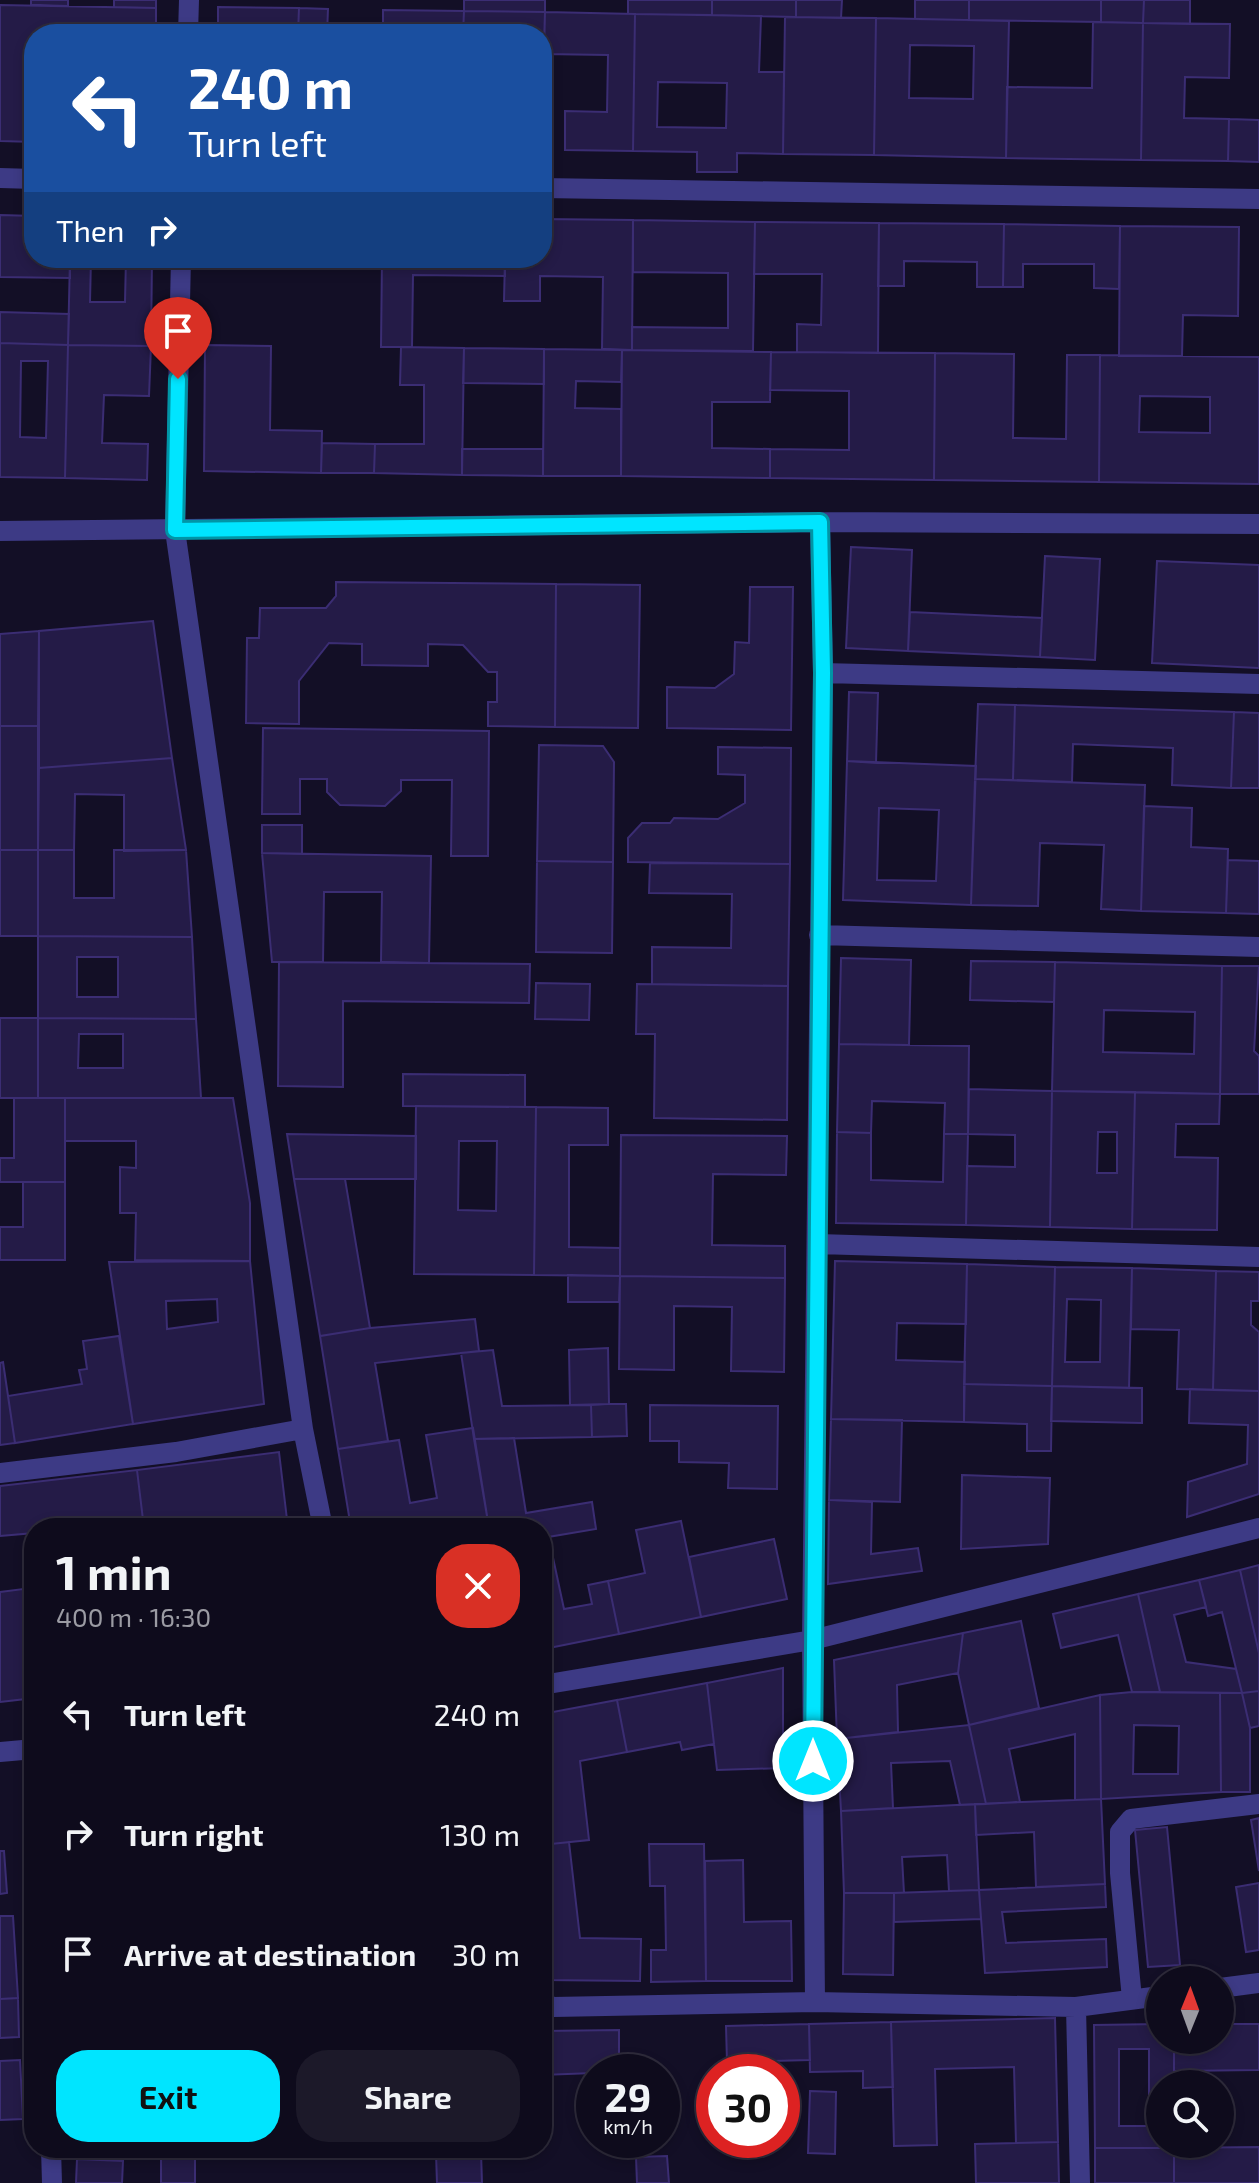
<!DOCTYPE html>
<meta charset="utf-8">
<style>
:root{--surface:#0e0b1c;--page:#1c1929;--text:#f1f3f6;--muted:#9b9ba3;--line:#2e2b3b;--accent:#00e5ff}
body{margin:0;font-family:"Exo 2",sans-serif;background:var(--page);color:var(--text);height:100vh;display:flex;flex-direction:column;font-size:30px;white-space:nowrap}
*{box-sizing:border-box;margin:0}
p{font-size:26px;color:var(--muted)}
.icon{flex:none;width:44px;height:44px;fill:none;stroke:currentColor;stroke-width:2;stroke-linecap:round;stroke-linejoin:round}
.map{position:relative;flex:1;overflow:hidden}
.drawer{position:absolute;left:24px;top:1518px;width:528px;height:640px;display:flex;flex-direction:column;background:var(--surface);border-radius:32px;box-shadow:0 4px 12px #0003,0 0 0 2px var(--line)}
.drawer>*{flex:none}
.banner{position:absolute;left:24px;top:24px;width:528px;height:244px;border-radius:32px;box-shadow:0 4px 12px #0003,0 0 0 2px var(--line);background:#1a4fa0;color:#fff;overflow:hidden}
.needle{width:52px;rotate:1deg}
.fabs{position:absolute;left:1146px;top:1966px;display:grid;gap:16px}
.fabs a{display:grid;place-items:center;width:88px;height:88px;border-radius:50%;background:var(--surface);box-shadow:0 4px 12px #0003,0 0 0 2px var(--line);font-size:40px}
.speed{position:absolute;left:576px;top:2054px;display:flex;gap:16px;font-size:40px;font-weight:700;text-align:center}
.speed>*{display:grid;place-content:center;width:104px;height:104px;border-radius:50%;background:var(--surface);box-shadow:0 4px 12px #0003,0 0 0 2px var(--line);line-height:1}
.speed small{font-size:20px;font-weight:400}
.speed .limit{border:12px solid #d22;background:#fff;color:#111}
.pin{position:absolute;display:grid;place-items:center;width:68px;height:68px;color:#fff;margin:-82px -34px;border-radius:50% 50% 50% 0;rotate:-45deg;box-shadow:0 0 8px #0007}
.pin .icon{rotate:45deg}
.me{position:absolute;width:88px;margin:-44px;rotate:0deg;stroke-linejoin:round;filter:drop-shadow(0 0 6px #0008)}
.turn{display:flex;align-items:center;gap:28px;height:168px;padding:0 32px;font-size:36px}
.turn .icon{width:104px;height:104px;stroke-width:2.5}
.turn b{display:block;font-size:56px;line-height:68px}
.then{display:flex;align-items:center;height:76px;padding:0 32px;background:#0003;gap:16px;font-size:30px}
.round{display:grid;place-items:center;flex:none;width:84px;height:84px;border-radius:32px;background:var(--page)}
.overview{display:flex;align-items:center;justify-content:space-between;height:136px;padding:0 32px}
h1{font-size:48px;font-weight:700;line-height:60px}
.cta{display:flex;gap:16px;margin-top:auto;padding:16px 32px}
.cta a{flex:1;height:92px;border-radius:32px;background:var(--accent);color:#111;font-size:32px;font-weight:700;line-height:92px;text-align:center}
.cta a+a{background:var(--page);color:var(--text)}
ul{padding:0;list-style:none}
li{display:flex;align-items:center;gap:24px;height:120px;padding:0 32px}
li div{flex:1}
li b{display:block;font-size:30px}
li em{font-style:normal}
.map>svg:first-child{display:block}
.building{fill:#241b47;stroke:#3b2d73;stroke-width:2;fill-rule:evenodd}
.lines{fill:none;stroke-linecap:round;stroke-linejoin:round}
.minor{stroke:#3d3a85;stroke-width:20}
.route-casing{stroke:#0095a6;stroke-width:20}
.route{stroke:#00e5ff;stroke-width:14}
</style>
<div class="map">
<svg width="1259" height="2183" viewBox="0 0 1259 2183">
<rect width="100%" height="100%" fill="#130f26"/>
<!-- building -->
<path class="building" d="M31 0H68V6L31 5Z
M114 0H156V8L114 7Z
M464 0H545V12L464 11Z
M628 0H712V15L628 14Z
M712 0H796V17L712 15Z
M796 0H842L841 18 796 17Z
M915 0H969V20L915 19Z
M969 0H1101V22L969 20Z
M1101 0H1144L1143 23 1101 22Z
M1144 0H1190V24L1143 23Z
M0 5 156 8V34H34V142L0 141Z
M218 7 299 8 298 34H218Z
M299 8 328 9 327 34H298Z
M383 10 464 11 463 34H383Z
M464 11 545 12 543 76 542 34H463Z
M545 12 635 14 633 151 565 150V111L607 112 608 55 544 54Z
M635 14 761 16 759 72H784L783 154 737 153V172H697V152L633 151ZM658 82 727 83 726 128 657 127Z
M785 17 876 18 874 155 783 154Z
M876 18 1009 21 1006 158 874 155ZM910 45 974 46 973 99 909 98Z
M1093 22 1143 23 1141 160 1006 158 1007 87 1092 88Z
M1143 23 1230 24 1229 78 1185 77 1184 118 1229 119 1228 161 1141 160Z
M1229 119 1259 120V162L1228 161Z
M0 215 34 216V258H70V278L0 277Z
M542 219 633 220 632 350 602 349 603 277 540 276V301H504L505 258H542Z
M633 220 755 222 753 351 632 350V327L728 328V273L633 272Z
M755 222 879 223 878 353 797 352V324L821 325 822 274H754Z
M879 223 1004 224 1003 287H977V262L904 261V286H878Z
M1004 224 1120 226 1119 289 1094 288V264H1023V287H1003Z
M1120 226 1239 227 1238 316 1183 315 1182 356H1119Z
M70 258H91L90 302H125L126 258H152L151 346 68 345Z
M304 258H338V266H303Z
M382 258H505V276L413 275 412 347H381Z
M0 312 69 314 68 345 0 343Z
M0 343 68 345 65 478 0 477ZM21 361H48L46 438 20 437Z
M68 345 151 346 149 396 104 395 102 443 148 444 147 480 65 478Z
M205 345 271 346 270 430 322 431 321 473 204 471Z
M401 347 464 348 462 475 374 473 375 444H424V385H400Z
M464 348 544 349V384L463 383Z
M544 349 622 350 621 382 576 381 575 408 621 409V476H543Z
M622 350 771 352 770 402H712V448L770 449V478L621 476Z
M771 352 935 353 934 480 770 478V449L849 450V391L770 390Z
M935 353 1014 354 1013 438 1066 439 1067 355H1100L1099 482 934 480Z
M1100 355 1259 357V484L1099 482ZM1140 396 1210 397V433L1139 432Z
M322 443 375 444 374 473H321Z
M462 449H543V476L462 475Z
M851 547 912 550 908 651 846 648Z
M1045 556 1100 559 1095 660 1040 657Z
M1157 561 1259 565V668L1152 663Z
M336 582 556 584 555 727 488 726V702H497V672H488L463 645 428 644V666L362 665V644L329 643 299 681V724L246 723 247 638H259L260 608H326L336 596Z
M556 584 640 585 638 728 555 727Z
M750 587H793L791 730 667 728V687L715 688 734 674 735 642 749 643Z
M910 612 1042 618 1040 657 908 651Z
M153 621 172 758 39 768V631Z
M39 631 38 726H0V634Z
M849 692 878 693 876 763 847 761Z
M978 704 1015 705 1013 780 975 779Z
M1015 705 1234 712 1231 788 1172 785 1173 748 1073 744 1072 782 1013 780Z
M1234 712 1259 713V788H1231Z
M0 726H38V850H0Z
M263 728 489 731 488 856H451L452 780H401V791L385 806 340 805 327 792V779H300V814H262Z
M539 745 603 746 614 762 613 862 537 861Z
M718 747 791 748 790 864 628 862V838L642 823H670L674 818 718 819 745 803V775L718 774Z
M172 758 186 850 124 851V795L75 794 74 850H38L39 768Z
M847 761 976 766 971 905 843 900ZM879 808 939 810 936 881 877 880Z
M975 779 1145 785 1141 911 1101 909 1104 845 1040 843 1038 906 971 905Z
M1144 806 1192 808 1191 847 1228 849 1226 913 1141 911Z
M262 825H302V854L262 853Z
M0 850H38V936H0Z
M38 850H74V898H114V850H186L192 937 38 936Z
M262 853 431 856 429 963 381 962 382 892H324L323 962H272Z
M1228 860 1259 861V914L1226 913Z
M537 861 613 862 612 953 536 952Z
M650 863 790 864 788 986 652 984V947L731 948 732 894 649 893Z
M38 936 192 937 196 1019 38 1018ZM77 957H118V997H77Z
M841 958 911 960 909 1045 839 1044Z
M971 961 1055 962 1054 1002 970 1000Z
M279 962 530 964 529 1003 343 1001V1087L278 1086Z
M1055 962 1222 966 1220 1094 1052 1091ZM1104 1010 1195 1012 1194 1054 1103 1052Z
M1222 966H1259L1254 1051 1259 1056V1094H1220Z
M536 983 590 984 589 1020 535 1019Z
M637 984 788 986 787 1120 654 1118 655 1034H636Z
M0 1018H38V1098H0Z
M38 1018 196 1019 201 1098H38ZM79 1034H123V1068H78Z
M839 1044 969 1046 968 1134H944L945 1103 872 1101 871 1133 837 1132Z
M403 1074 525 1075V1107L403 1106Z
M969 1089 1052 1091 1050 1227 966 1225 967 1166 1015 1167V1135L968 1134Z
M1052 1091 1135 1092 1132 1229 1050 1227ZM1098 1132H1117V1173H1097Z
M1135 1092 1220 1094 1219 1124H1176L1175 1157 1218 1158 1217 1230 1132 1229Z
M14 1098H65V1182H0V1158H14Z
M65 1098H233L250 1203V1261L135 1260 136 1213H120V1167L136 1168V1141H65Z
M416 1106 536 1107 534 1275 414 1274ZM459 1141H497L496 1211 458 1210Z
M536 1107 608 1108V1145H569V1247L620 1248V1276L534 1275Z
M837 1132 871 1133V1180L943 1182 944 1134H968L966 1225 836 1223Z
M287 1134 416 1136V1179H294Z
M621 1135 787 1136 786 1175 713 1174 712 1245 785 1246V1278L620 1276Z
M294 1179H345L370 1328 320 1336Z
M23 1182H65V1260H0V1227H23Z
M250 1261 264 1404 133 1424 109 1262ZM217 1299 218 1322 167 1329 166 1301Z
M835 1261 967 1264 966 1324 897 1323 896 1360 965 1362 964 1422 831 1419Z
M967 1264 1055 1267 1052 1386 964 1384Z
M1055 1267 1132 1268 1129 1388 1052 1386ZM1067 1299 1101 1300 1100 1362H1065Z
M1132 1268 1216 1271 1213 1390 1177 1389 1179 1330 1131 1329Z
M1216 1271 1259 1272V1301H1251V1325L1259 1332V1391L1213 1390Z
M568 1275 620 1276 619 1302H568Z
M620 1276 785 1278 784 1372 731 1371 732 1307 674 1306V1370L619 1369Z
M475 1319 479 1351 375 1363 388 1441 338 1449 320 1336 370 1328Z
M119 1336 133 1424 15 1443 8 1396 82 1384 79 1370 87 1369 83 1341Z
M608 1348 609 1404 570 1405 569 1350Z
M493 1350 502 1406 591 1405 592 1437 474 1439 461 1353Z
M3 1362 15 1443 0 1445V1363Z
M964 1384 1052 1386 1051 1451H1027V1424L964 1422Z
M1052 1386 1142 1388V1423L1051 1421Z
M1190 1389 1259 1391V1494L1187 1517 1188 1482 1247 1464 1248 1425 1189 1423Z
M609 1404H626L627 1436 592 1437 591 1405Z
M650 1405 778 1406 777 1489 728 1488 729 1463 679 1462V1441H650Z
M831 1419 902 1420 900 1502 829 1500Z
M473 1428 489 1528H351L338 1449 399 1440 410 1503 437 1498 426 1435Z
M514 1438 526 1513 592 1502 596 1529 542 1538V1528H489L474 1439Z
M279 1452 288 1528H245L243 1518 184 1528H144L137 1470Z
M137 1470 144 1528H34V1533L0 1536V1486Z
M962 1475 1050 1478 1048 1544 961 1549Z
M829 1500 872 1502 871 1554 918 1548 922 1571 828 1584Z
M681 1521 701 1617 619 1634 608 1581 645 1573 636 1530Z
M774 1539 787 1599 701 1617 689 1557Z
M552 1553 564 1609 592 1604 588 1585 608 1581 619 1634 544 1649 542 1555Z
M1259 1565V1653L1240 1570Z
M1240 1570 1259 1653V1691L1242 1693 1222 1612 1208 1616 1199 1580Z
M1199 1580 1206 1607 1174 1615 1186 1662 1236 1669 1242 1693 1160 1692 1138 1594Z
M34 1588V1676L23 1589Z
M23 1589 34 1698 0 1702V1592Z
M1138 1594 1160 1692H1132L1118 1635 1061 1648 1053 1614Z
M1021 1621 1039 1708 969 1725 958 1673 963 1633Z
M963 1633 958 1673 897 1685 898 1732 837 1739 834 1660Z
M783 1668V1768L717 1770 707 1683Z
M707 1683 714 1744 682 1750 680 1742 627 1752 617 1700Z
M1259 1691V1726L1250 1728 1242 1693Z
M1132 1692 1220 1693 1221 1792 1101 1799 1100 1695ZM1134 1725 1179 1726 1178 1774H1133Z
M1220 1693H1242L1250 1728V1792H1221Z
M1100 1695 1101 1799 1075 1800V1734L1009 1749 1020 1802 986 1804 969 1725Z
M617 1700 627 1752 580 1761 589 1840 542 1845V1714Z
M969 1725 986 1804 960 1805 950 1761 891 1763 893 1808 841 1811 837 1739Z
M1101 1799 1105 1884 1036 1887 1034 1832 976 1835 975 1804Z
M975 1804 979 1890 949 1891 947 1855 902 1857 904 1893H844L841 1811Z
M1259 1818V1871L1251 1820Z
M1167 1827 1180 1965 1148 1967 1135 1830Z
M569 1842 580 1938 641 1939 640 1981 542 1980V1845Z
M649 1844H704L706 1981 651 1982V1950H666L665 1886H650Z
M0 1851H4L7 1893 0 1894Z
M743 1860 744 1922 791 1921 792 1981H706L705 1861Z
M1259 1883V1950L1246 1952 1236 1887Z
M1105 1884 1106 1907 1002 1912 1006 1943 1106 1939 1107 1967 985 1973 979 1890Z
M979 1890 981 1919 894 1922V1893Z
M844 1893H894L893 1975 843 1974Z
M0 1916H13L18 1998 0 1999Z
M18 1998 19 2037 0 2038V1999Z
M1055 2018 1058 2142 1016 2143 1014 2067 935 2069 937 2145 894 2146 891 2022Z
M891 2022 893 2087 863 2088V2071L810 2072 809 2024Z
M809 2024 810 2060 727 2062 726 2026Z
M1160 2024V2040H1174V2084H1160V2144H1174V2148H1095L1094 2025ZM1119 2049H1149V2126H1119Z
M1220 2024H1259V2070L1174 2071V2040H1220Z
M619 2030V2072L542 2075V2031Z
M20 2060 23 2119 0 2120V2061Z
M810 2091 836 2092 835 2154 808 2153Z
M1058 2142 1059 2183H976L975 2144Z
M1259 2147V2183H1174V2148Z
M161 2148H195V2151L161 2155Z
M1095 2148H1174V2183H1095Z
M195 2151V2183H161V2155Z
M481 2152 482 2183H437L436 2154Z
M667 2156 669 2183H637L636 2157Z
M77 2159 123 2161 122 2183H76Z"/>
<g class="lines">
<!-- minor -->
<path class="minor" d="M188 34 189 0
M0 178 34 179
M542 188 1259 199
M181 258 175 530 303 1429 323 1528
M820 522 823 673 812 1640 815 2002 1076 2007 1080 2183
M0 531 820 522 1259 524
M823 673 1259 684
M819 935 1259 947
M818 1244 1259 1257
M0 1473 176 1452 303 1429
M542 1685 812 1640 1259 1528
M0 1752 34 1749
M1220 1988 1259 1983
M1132 1999 1120 1873V1832L1131 1819 1259 1804
M542 2003 553 2007 815 2002
M1076 2007 1160 1996
M51 2148 52 2183"/>
</g>
<g class="lines">
<!-- route casing -->
<g class="route-casing">
<path id="route" d="M178 379 175 530 820 522 823 673 813 1761"/>
</g>
<!-- route -->
<use href="#route" class="route"/>
</g>
</svg>
<div class="fabs">
<a><svg class="needle" viewBox="-14 -14 28 28"><path d="M0-13l5 13h-10z" fill="#e53935"/><path d="M0 13l5-13h-10z" fill="#9b9ba3"/></svg></a>
<a><svg class="icon" aria-label="search" viewBox="0 0 24 24"><circle cx="10" cy="10" r="6"/><path d="M15 15l6 6"/></svg></a>
</div>
<div class="speed"><div>29<small>km/h</small></div><div class="limit">30</div></div>
<div class="pin" style="left:178px;top:379px;background:#d93025"><svg class="icon" aria-label="arrive" viewBox="0 0 24 24"><path d="M6 21V4h12l-3 4 3 4H6"/></svg></div>
<svg class="me" style="left:813px;top:1761px" viewBox="-20 -20 40 40"><circle r="17" fill="#00e5ff" stroke="#fff" stroke-width="3"/><path d="M0-11L8 9 0 5-8 9z" fill="#fff"/></svg>
<div class="banner">
<div class="turn"><svg class="icon" aria-label="left" viewBox="0 0 24 24"><path d="M17 20v-9H6M10 6l-5 5 5 5"/></svg><div><b>240 m</b>Turn left</div></div>
<div class="then">Then<svg class="icon" aria-label="right" viewBox="0 0 24 24"><path d="M7 20v-9h11M14 6l5 5-5 5"/></svg></div>
</div>
<section class="drawer">
<div class="overview"><div><h1>1 min</h1><p>400 m · 16:30</p></div><a class="round" style="background:#d93025;color:#fff"><svg class="icon" aria-label="close" viewBox="0 0 24 24"><path d="M6 6l12 12M18 6L6 18"/></svg></a></div>
<ul>
<li><svg class="icon" aria-label="left" viewBox="0 0 24 24"><path d="M17 20v-9H6M10 6l-5 5 5 5"/></svg><div><b>Turn left</b></div><em>240 m</em></li>
<li><svg class="icon" aria-label="right" viewBox="0 0 24 24"><path d="M7 20v-9h11M14 6l5 5-5 5"/></svg><div><b>Turn right</b></div><em>130 m</em></li>
<li><svg class="icon" aria-label="arrive" viewBox="0 0 24 24"><path d="M6 21V4h12l-3 4 3 4H6"/></svg><div><b>Arrive at destination</b></div><em>30 m</em></li>
</ul>
<div class="cta"><a>Exit</a><a>Share</a></div>
</section>
</div>
